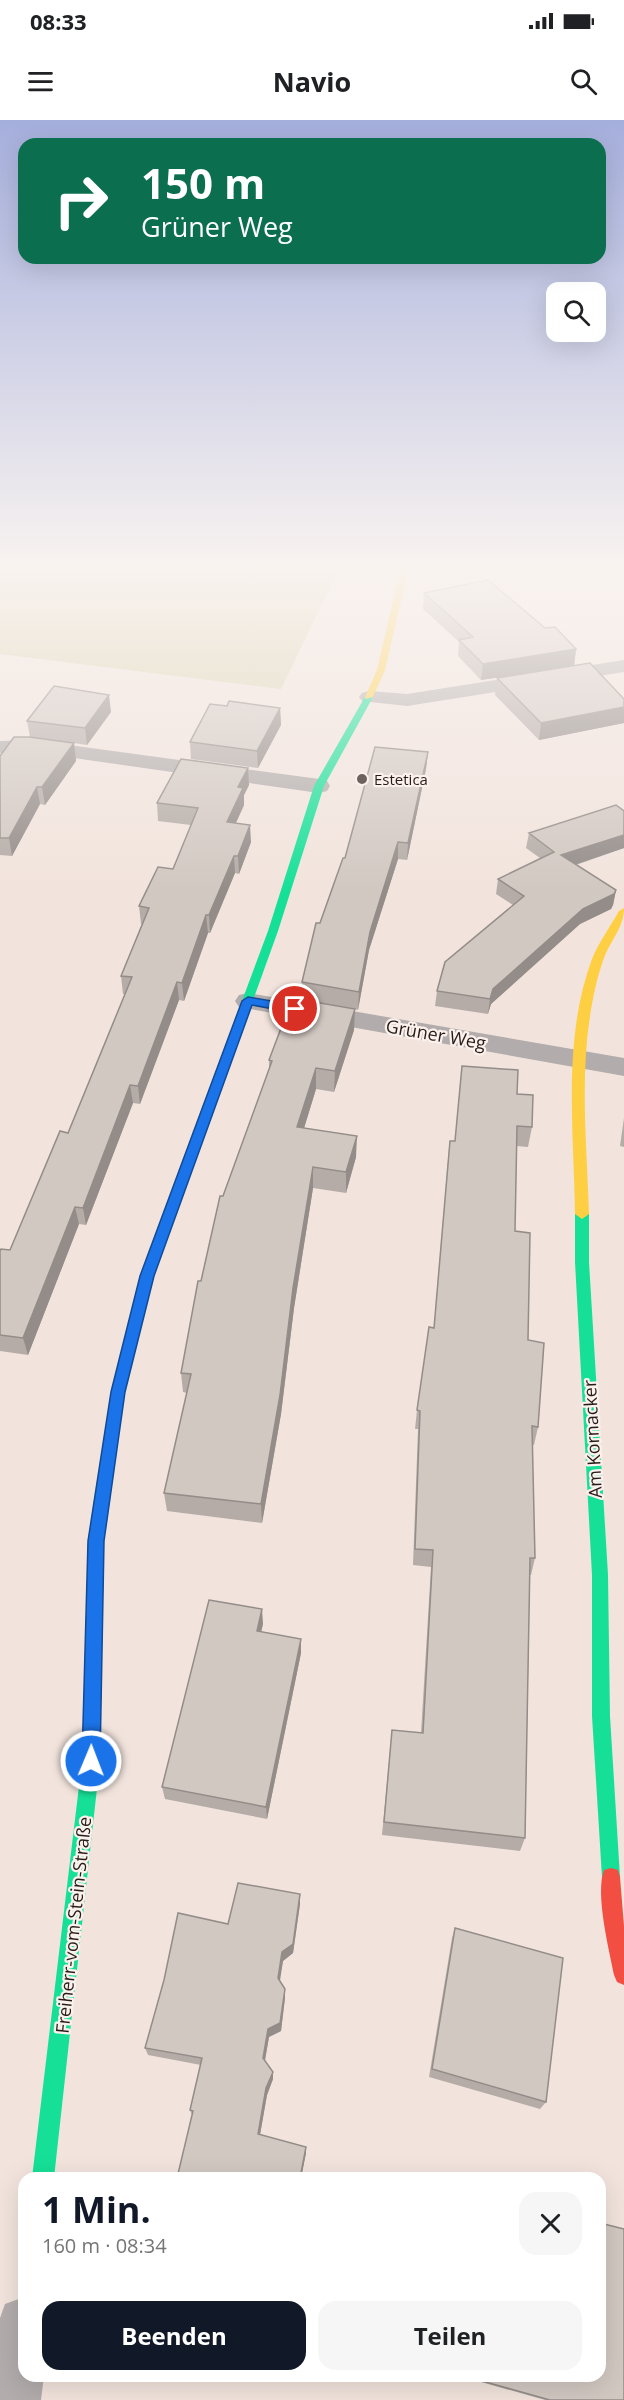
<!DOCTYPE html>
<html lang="de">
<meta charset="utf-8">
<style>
:root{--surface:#fff;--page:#f6f6f6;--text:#202124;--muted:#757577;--accent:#111827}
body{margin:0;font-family:"Open Sans",sans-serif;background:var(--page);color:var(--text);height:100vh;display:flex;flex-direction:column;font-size:22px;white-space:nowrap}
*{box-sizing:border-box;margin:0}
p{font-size:20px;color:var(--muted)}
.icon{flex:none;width:33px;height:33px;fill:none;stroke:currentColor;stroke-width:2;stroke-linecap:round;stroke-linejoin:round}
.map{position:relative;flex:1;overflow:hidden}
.side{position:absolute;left:18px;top:2052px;width:588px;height:210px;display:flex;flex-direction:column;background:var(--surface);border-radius:18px;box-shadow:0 6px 24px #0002}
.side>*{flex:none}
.banner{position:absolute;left:18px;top:18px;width:588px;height:126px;border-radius:18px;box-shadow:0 6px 24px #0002;background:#0b6e4f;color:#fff;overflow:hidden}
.buttons{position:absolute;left:546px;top:162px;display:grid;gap:12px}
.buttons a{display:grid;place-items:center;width:60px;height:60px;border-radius:12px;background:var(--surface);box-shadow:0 6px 24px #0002;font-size:30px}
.pin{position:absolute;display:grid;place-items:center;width:51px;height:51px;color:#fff;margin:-26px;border:3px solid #fff;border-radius:50%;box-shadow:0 2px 6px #0007}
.me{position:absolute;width:66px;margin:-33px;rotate:1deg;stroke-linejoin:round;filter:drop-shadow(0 0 4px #0008)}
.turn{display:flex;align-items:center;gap:21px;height:126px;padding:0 24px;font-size:27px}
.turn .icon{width:78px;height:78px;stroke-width:2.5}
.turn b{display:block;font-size:42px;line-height:51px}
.round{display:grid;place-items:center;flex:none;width:63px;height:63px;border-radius:18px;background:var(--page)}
.head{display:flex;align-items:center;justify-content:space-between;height:102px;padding:0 24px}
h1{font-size:36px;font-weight:700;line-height:45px;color:var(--accent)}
.action{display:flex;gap:12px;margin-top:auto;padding:12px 24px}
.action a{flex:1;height:69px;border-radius:18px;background:var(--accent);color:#fff;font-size:24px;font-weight:700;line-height:69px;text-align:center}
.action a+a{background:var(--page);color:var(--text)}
.status{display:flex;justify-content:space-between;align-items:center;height:42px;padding:0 30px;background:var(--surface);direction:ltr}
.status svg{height:16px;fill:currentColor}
header{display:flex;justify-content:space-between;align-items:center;height:78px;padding:0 24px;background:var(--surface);font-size:27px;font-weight:700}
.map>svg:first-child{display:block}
.green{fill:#d8d4b0}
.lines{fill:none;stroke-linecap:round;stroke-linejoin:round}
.street{fill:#b2acac;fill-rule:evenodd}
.fast{fill:#16e098;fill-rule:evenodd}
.slow{fill:#ffcf43;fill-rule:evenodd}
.jam{fill:#f24e42;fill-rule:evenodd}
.wall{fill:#b5aca7}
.shaded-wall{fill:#938c88}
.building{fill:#d2c8c2;stroke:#938c88;stroke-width:1.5}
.route{fill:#1a73e8;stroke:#114b97;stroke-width:1.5}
.poi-dot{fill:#6d635e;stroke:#fcf1ed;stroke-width:2}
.labels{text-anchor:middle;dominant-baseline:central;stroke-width:4.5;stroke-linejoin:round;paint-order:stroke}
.far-poi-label{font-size:15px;fill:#261d19;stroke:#fcf1ed;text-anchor:start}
.street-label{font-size:18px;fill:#261d19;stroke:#fcf1ed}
</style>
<div class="status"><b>08:33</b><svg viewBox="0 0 49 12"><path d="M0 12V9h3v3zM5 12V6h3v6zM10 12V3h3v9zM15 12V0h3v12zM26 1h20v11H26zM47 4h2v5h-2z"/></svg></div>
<header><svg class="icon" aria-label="menu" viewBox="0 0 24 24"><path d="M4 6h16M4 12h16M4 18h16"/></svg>Navio<svg class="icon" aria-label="search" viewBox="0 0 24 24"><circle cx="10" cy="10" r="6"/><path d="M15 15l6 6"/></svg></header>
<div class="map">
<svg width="624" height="2280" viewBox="0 0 624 2280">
<rect width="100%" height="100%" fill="#f2e4dd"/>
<!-- green -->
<path class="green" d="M0 451H338L281 569 0 534Z"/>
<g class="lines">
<!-- street -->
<path class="street" d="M624 540V552L407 586 362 581 359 577 362 573 369 571 407 574Z
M32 620 319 659 327 661 330 666 327 671 319 673 32 632 0 633V621Z
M248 873 624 938V956L239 887 235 881 239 875Z
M24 2177V2256H44L41 2280H0V2198L5 2184Z"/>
<!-- fast -->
<path class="fast" d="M366 575 373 577 324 666 278 811 214 988 208 992 204 991 202 988 268 811 314 666Z
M582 1089 589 1094V1142L608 1455 610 1596 620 1757 618 1764 611 1766 604 1764 602 1757 592 1596V1455L575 1142V1094Z
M103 1366 108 1368 111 1373 104 1421 100 1641 54 2058H32L82 1641 88 1421 95 1373 98 1368Z"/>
<!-- slow -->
<path class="slow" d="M400 451H408L385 550 373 577 366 579 365 577 377 550Z
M624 788C624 807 611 820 604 838 597 857 593 877 590 896 580 961 587 1029 589 1094L582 1099 575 1094C574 1011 562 919 592 839 599 822 610 807 619 791Z
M208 984 214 988 154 1156 125 1272 111 1373 108 1378 103 1380 98 1378 95 1373 111 1272 140 1156 202 988Z"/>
<!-- jam -->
<path class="jam" d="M611 1748 618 1750 620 1757 624 1806V1865L617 1862 614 1855C609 1829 595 1774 604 1750Z"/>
</g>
<!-- wall -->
<path class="wall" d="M424 473 545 508 576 529 574 546 481 560 458 536 459 522 423 489Z
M497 558 624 579V603L539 620 495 575Z
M227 586 280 588 281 605 258 648 191 639 190 622Z
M111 592 87 625 74 623 76 641 45 685 40 684 12 736 0 735V636L30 617 27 601Z
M428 632 426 649 407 740 398 739 369 830 358 890 355 889 354 910 334 972 316 969 304 1008 356 1037 346 1073 313 1068 294 1188 281 1294 262 1403 167 1391 164 1373 187 1273 183 1272 181 1253 201 1161 223 1076 269 950V940L302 879V862L320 803 345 738Z
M248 648 249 665 244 675V685L236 703 251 722 239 754 235 753 210 813H208L184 881 179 880 140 984 133 983 86 1105 79 1104 28 1235 0 1231V1131L10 1130 68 1013 125 874H123L121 856 142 804H141L139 786 173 749 191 705 158 701 157 683Z
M529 713 624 728 576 745 616 770 613 785 611 789 580 804 491 884 488 894 435 886 437 871 513 785 496 774 498 759 540 738 526 728Z
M462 946 517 974 532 1007 528 1027 516 1026 515 1111 538 1307 534 1325H532L535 1438 531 1455H530L525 1718 520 1731 382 1715 392 1610 421 1613 431 1447 413 1445 418 1309H415L417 1290 434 1208 448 1041 450 1021H455Z
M624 998V1027L620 1026Z
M263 1504 261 1511 301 1533 267 1699 165 1679 162 1667Z
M300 1784 293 1833 283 1841 279 1861 285 1869V1878L281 1911 269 1917 265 1941 273 1959 267 1975 260 2015 306 2027V2033L301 2058H177L192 1995 190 1990 201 1945 148 1935 145 1928 228 1804Z
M455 1808 546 1982 540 1989 429 1957 452 1818Z
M467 2256H600L624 2280H545L467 2258Z"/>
<!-- shaded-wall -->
<path class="shaded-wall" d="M576 529 574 546 481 560 483 544Z
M109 575 111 592 87 625 85 608Z
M624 587V603L539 620 541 603Z
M280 588 281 605 258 648 257 631Z
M74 623 76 641 45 685 42 667Z
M428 632 426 649 407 740 408 723Z
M248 648 249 665 244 675V685L228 720 227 702 238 667Z
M37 667 40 684 12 736 9 718Z
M250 705 251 722 239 754 238 736Z
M624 715V728L559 750 561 735Z
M398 722V739L369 830 358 890 359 872 370 812Z
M234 736 235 753 210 813 209 795Z
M616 770 613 785 611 789 580 804 491 884 488 894 490 879 493 869 583 789Z
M206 795 208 813 184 881 182 863Z
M177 862 179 880 140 984 138 966Z
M355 889 354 910 334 972 335 951Z
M316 948V969L298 1028 297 1007Z
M130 965 133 983 86 1105 83 1088Z
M357 1016 356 1037 346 1073V1052Z
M313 1047V1068L294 1188 281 1294 262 1403 261 1384 293 1168Z
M75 1087 79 1104 28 1235 23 1218Z
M262 1489 263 1504 258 1525 257 1511Z
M301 1519V1533L267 1699 266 1687Z
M300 1774V1784L293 1833 283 1841 279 1867 278 1858 282 1832Z
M285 1869V1878L281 1911 269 1917 264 1945 263 1938 268 1909Z
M273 1952V1959L267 1975 259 2020 258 2014 266 1968Z
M306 2027V2033L301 2058H300Z"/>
<!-- building -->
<path class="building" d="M488 460 545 508 555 507 576 529 483 544 459 520 473 517 424 473Z
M590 543 624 579V587L541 603 497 558Z
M54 566 109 575 85 608 27 601Z
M229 581 280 588 257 631 190 622 210 584 227 586Z
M14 617H29L74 623 42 667H37L9 718H0V636Z
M375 627 428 632 408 723 398 722 370 812 359 872 302 862 316 803H320L343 738H345Z
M181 639 248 648 238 667 243 668 227 702 250 705 238 736H234L209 795H206L182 863 177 862 138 966 130 965 83 1088 75 1087 23 1218 0 1215V1131L1 1129 10 1130 60 1011 68 1013 132 857 121 856 149 788 139 786 158 747 173 749 198 688 157 683Z
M616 685 624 691V715L561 735 616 770 614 774 583 789 493 869 490 879 437 871 445 842 524 776 498 759 554 732 529 713Z
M297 879 355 889 335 951 316 948 297 1007 357 1016 346 1052 313 1047 293 1168 280 1275 261 1384 164 1373 191 1254 181 1253 198 1161H201L220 1076H223L272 941 269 940 286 895 293 896Z
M462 946 518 950 517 974 533 975 532 1007 517 1006 515 1111 530 1113 528 1220 544 1223 538 1307 532 1306 535 1438H530L525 1718 384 1702 392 1610 423 1613 433 1430 415 1429 420 1291 417 1290 429 1207 434 1208 450 1021H455Z
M209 1480 262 1489 257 1511 301 1519 266 1687 162 1667Z
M238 1763 300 1774 293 1824 282 1832 278 1858 285 1869 280 1903 268 1909 263 1938 273 1952 266 1968 258 2014 306 2027 300 2058H177L193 1991 190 1990 202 1938 145 1928 164 1860 178 1793 228 1804Z
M455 1808 563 1838 546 1982 432 1949Z
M600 2103 624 2109V2280H550L471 2258V2256H600Z"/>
<!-- sky -->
<linearGradient id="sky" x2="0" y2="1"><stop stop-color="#a5afdc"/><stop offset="0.58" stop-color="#f9f3f0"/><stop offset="1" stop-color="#f9f3f0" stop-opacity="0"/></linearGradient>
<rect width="624" height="771" fill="url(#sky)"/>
<!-- route -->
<path class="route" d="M248 877 295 885 300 889 295 893 252 885 154 1156 125 1272 104 1421 100 1641 98 1648 91 1650 85 1648 82 1641 88 1421 111 1272 140 1156 242 881Z"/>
<!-- markers -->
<circle class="poi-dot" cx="362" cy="659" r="6"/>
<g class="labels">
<!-- far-poi labels -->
<g class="far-poi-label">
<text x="374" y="659">Estetica</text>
</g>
<!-- street labels -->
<g class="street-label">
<text transform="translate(436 914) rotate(10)">Grüner Weg</text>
<text transform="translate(592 1319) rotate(-93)">Am Kornacker</text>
<text transform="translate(73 1805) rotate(-84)">Freiherr-vom-Stein-Straße</text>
</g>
</g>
</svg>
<div class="buttons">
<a><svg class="icon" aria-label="search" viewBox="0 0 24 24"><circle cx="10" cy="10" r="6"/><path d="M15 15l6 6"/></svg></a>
</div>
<div class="pin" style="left:295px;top:889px;background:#d93025"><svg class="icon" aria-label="arrive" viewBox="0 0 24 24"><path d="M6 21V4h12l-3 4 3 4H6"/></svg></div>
<svg class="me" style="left:91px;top:1641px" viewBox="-20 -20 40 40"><circle r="17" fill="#1a73e8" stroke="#fff" stroke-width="3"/><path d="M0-11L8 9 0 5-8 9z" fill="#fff"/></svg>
<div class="banner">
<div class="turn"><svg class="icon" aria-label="right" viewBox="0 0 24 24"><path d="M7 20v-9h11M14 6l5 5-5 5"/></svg><div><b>150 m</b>Grüner Weg</div></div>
</div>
<section class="side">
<div class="head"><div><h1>1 Min.</h1><p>160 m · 08:34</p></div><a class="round"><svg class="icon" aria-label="close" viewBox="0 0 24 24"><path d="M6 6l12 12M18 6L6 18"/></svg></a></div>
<div class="action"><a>Beenden</a><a>Teilen</a></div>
</section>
</div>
